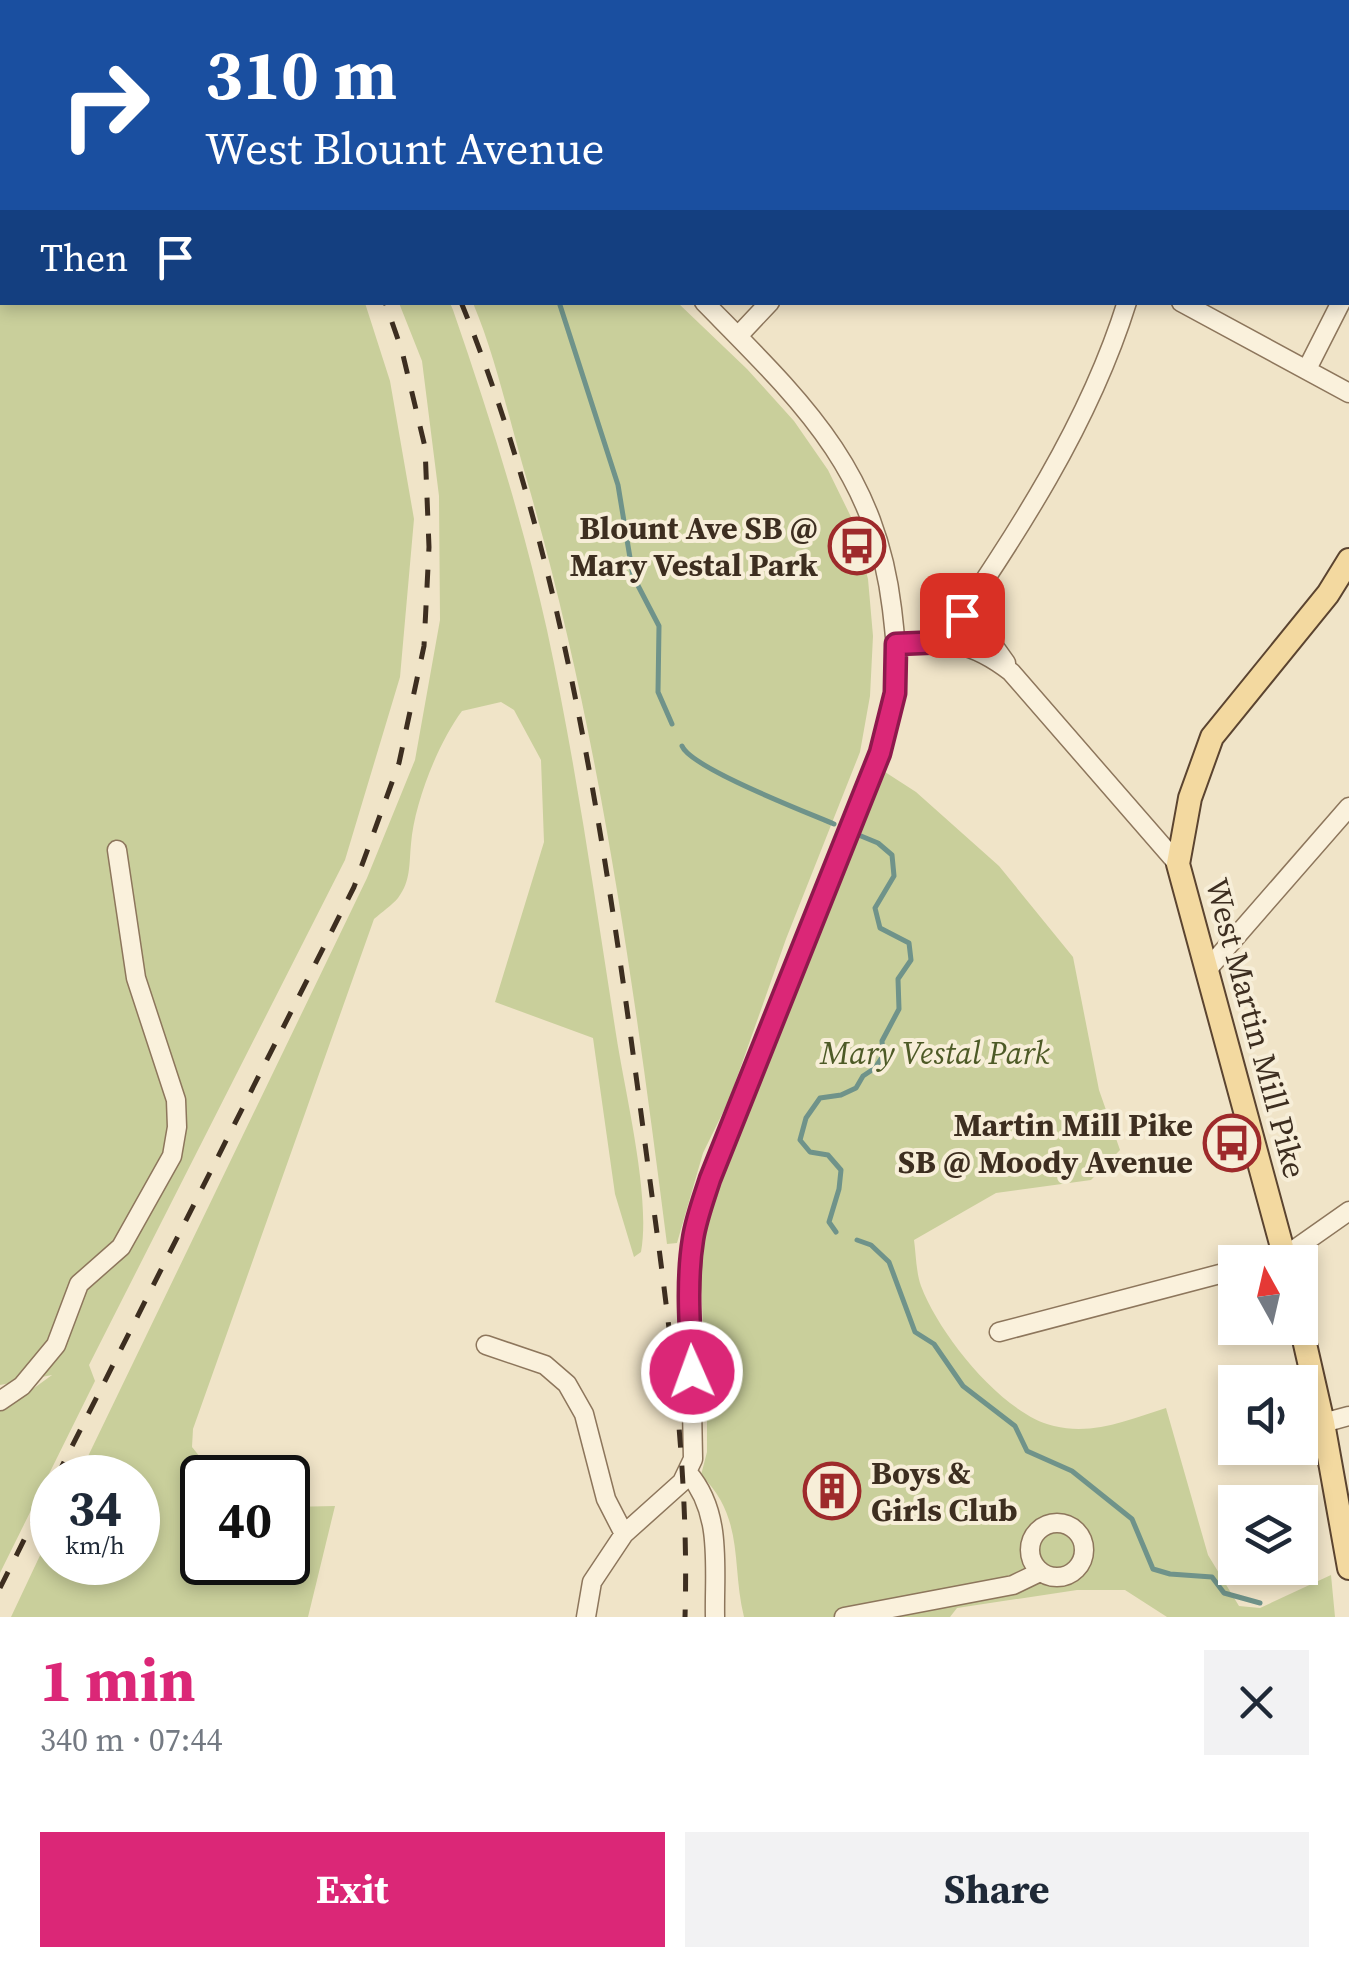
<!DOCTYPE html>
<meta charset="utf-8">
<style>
:root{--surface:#fff;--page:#f2f2f3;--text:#1f2937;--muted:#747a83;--accent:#db2777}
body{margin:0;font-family:"Source Serif 4",serif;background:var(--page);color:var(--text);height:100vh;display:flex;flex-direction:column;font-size:38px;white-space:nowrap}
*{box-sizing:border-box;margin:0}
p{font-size:32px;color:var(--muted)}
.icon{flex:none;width:55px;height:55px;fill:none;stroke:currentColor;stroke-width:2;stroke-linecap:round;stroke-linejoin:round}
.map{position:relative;height:1617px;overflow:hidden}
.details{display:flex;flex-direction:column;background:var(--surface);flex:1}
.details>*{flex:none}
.hud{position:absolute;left:0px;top:0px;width:1350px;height:305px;box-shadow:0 5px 15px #0003;background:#1a4fa0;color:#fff;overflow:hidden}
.needle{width:65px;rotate:352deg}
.tools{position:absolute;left:1218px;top:1245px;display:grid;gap:20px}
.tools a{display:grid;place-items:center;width:100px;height:100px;border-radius:0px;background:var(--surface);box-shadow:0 5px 15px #0003;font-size:50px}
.speed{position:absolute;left:30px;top:1455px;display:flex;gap:20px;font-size:50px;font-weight:700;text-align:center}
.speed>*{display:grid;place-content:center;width:130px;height:130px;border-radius:50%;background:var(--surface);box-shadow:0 5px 15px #0003;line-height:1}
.speed small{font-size:25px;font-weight:400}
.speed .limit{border:5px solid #111;border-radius:15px;background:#fff;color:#111}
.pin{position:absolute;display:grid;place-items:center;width:85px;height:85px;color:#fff;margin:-42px;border-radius:20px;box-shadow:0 5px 15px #0006}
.me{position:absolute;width:110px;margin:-55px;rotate:358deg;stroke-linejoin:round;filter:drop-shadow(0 0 8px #0008)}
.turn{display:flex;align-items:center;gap:35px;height:210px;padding:0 40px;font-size:45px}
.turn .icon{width:130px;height:130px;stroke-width:2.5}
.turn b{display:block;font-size:70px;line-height:85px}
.then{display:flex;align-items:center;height:95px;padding:0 40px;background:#0003;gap:20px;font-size:38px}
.round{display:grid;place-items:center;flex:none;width:105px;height:105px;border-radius:0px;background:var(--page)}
.headline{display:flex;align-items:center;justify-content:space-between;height:170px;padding:0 40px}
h1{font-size:60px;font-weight:700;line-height:75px;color:var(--accent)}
.primary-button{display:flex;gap:20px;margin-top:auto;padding:20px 40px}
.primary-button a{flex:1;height:115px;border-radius:0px;background:var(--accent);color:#fff;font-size:40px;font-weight:700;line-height:115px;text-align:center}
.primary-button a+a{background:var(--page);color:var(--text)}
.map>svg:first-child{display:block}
.green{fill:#c9cf9b}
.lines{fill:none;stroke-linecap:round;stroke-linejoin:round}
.stream{stroke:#6f938a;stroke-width:5}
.minor-casing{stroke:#8d765c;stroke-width:21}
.major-casing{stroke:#5b4430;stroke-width:26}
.minor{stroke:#faf1dc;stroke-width:18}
.major{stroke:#f3d9a0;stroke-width:22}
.rail{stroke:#3d2e20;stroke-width:5;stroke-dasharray:18 18;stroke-linecap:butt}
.route-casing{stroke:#8e194d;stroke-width:25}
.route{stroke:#db2777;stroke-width:18}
.labels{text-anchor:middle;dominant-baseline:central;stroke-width:8;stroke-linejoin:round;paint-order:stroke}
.poi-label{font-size:32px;font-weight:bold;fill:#3d2e20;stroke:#f7eed8;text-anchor:end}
.street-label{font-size:32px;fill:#3d2e20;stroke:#f7eed8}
.park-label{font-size:32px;font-style:italic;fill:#4d5a26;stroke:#f7eed8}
</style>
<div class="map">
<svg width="1349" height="1617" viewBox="0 0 1349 1617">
<rect width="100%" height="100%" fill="#f0e4c8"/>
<!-- green -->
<path class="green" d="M0 0 159 2H2V302L365 303 390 381 414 519 400 677 345 860 89 1365 95 1381 0 1573V1409L19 1399 52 1375 0 1385Z
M399 303H450L453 310C489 414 523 522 547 630 576 764 595 900 616 1034 625 1093 651 1197 641 1252L634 1257 615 1194 593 1038 495 1002 544 842 541 760 514 710 501 702 462 711C438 743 414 804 411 844 409 864 411 881 398 898 392 905 382 912 374 919L193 1429 192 1447 216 1477 202 1478V1562H288V1507L335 1506 308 1617H11L52 1530V1562H138V1478L78 1477 367 878 415 760 440 620 439 496 422 361Z
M473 303H678L747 369 794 421 828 470 852 519 868 579 873 636 870 696 860 752 786 939 729 1100 703 1153 677 1243 667 1244C634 986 599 727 526 477 509 419 496 358 473 303Z
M885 772 916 792 999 866 1073 957 1099 1090 1120 1150 1091 1180 996 1193 914 1240C916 1254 916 1272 921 1286 939 1334 1002 1414 1054 1426 1093 1436 1130 1419 1166 1408L1208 1555 1239 1606 1260 1608 1331 1575 1335 1617H1167L1125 1590H1077L957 1608 950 1617H744C731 1564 745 1518 701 1475L707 1452V1412L701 1283 702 1237 733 1145Z"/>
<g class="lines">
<!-- stream -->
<path class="stream" d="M397 0 398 2
M559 302 618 485 633 576 659 626 658 692 672 724
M682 746C691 768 806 812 834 824
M836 1232 829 1222 839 1189 841 1170 828 1155 810 1152 800 1140 806 1118 820 1098 841 1095 856 1088 863 1076 875 1068 883 1056 882 1041 899 1009 898 979 911 960 909 943 880 928 875 908 894 876 892 855 878 843 861 836
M857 1240 871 1245 889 1262 915 1332 934 1344 963 1386 1015 1426 1027 1451 1072 1471 1132 1519 1153 1569 1170 1574 1212 1577 1224 1593 1260 1603"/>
<!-- minor casing -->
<g class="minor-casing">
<path id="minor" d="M452 0 453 2
M887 0 890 2
M823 2 827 0
M1185 2V0
M1348 235 1349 236
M1348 290 1349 287
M1181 302 1349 393
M738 336 770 302
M1307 369 1341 302
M978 595 974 618 1006 663
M944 641C1016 534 1088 427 1127 302
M896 644C945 639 971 641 1011 672L1178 864
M1206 971 1349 807
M1262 1262 1285 1256 1349 1211
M999 1332 1235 1270
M486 1345 545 1365 567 1384 584 1414 606 1499 624 1534
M0 1401 22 1386 56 1345 79 1284 121 1247 172 1156 177 1127 176 1100 136 978 117 850
M1323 1423 1349 1416
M688 1473C723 1513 714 1568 715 1617
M1030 1550a27 27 0 1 1 54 0a27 27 0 1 1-54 0Z
M586 1617 592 1582 624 1534 682 1482 693 1459 690 1304 693 1239 709 1179 881 753C885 734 893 713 895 693 899 666 895 636 892 609 875 467 799 399 704 302
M844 1617 1013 1585 1040 1572"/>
</g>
<!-- major casing -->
<g class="major-casing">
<path id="major" d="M1286 1262 1178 864 1190 798 1212 737 1328 594 1349 560
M1300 1322 1323 1423 1349 1568"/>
</g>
<!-- minor -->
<use href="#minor" class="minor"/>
<!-- major -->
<use href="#major" class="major"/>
<!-- rail -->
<path class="rail" d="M177 0 180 2
M311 0 313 2
M461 302C565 557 607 856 643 1128 664 1289 690 1453 685 1617
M56 1478 354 887 399 763 424 646 429 547 425 447 402 351 385 302
M0 1588 52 1484"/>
</g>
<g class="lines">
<!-- route casing -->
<g class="route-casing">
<path id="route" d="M692 1372C690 1329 686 1282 693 1239 696 1219 704 1198 710 1179L880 753 895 693 896 644 944 642 962 615"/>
</g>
<!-- route -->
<use href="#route" class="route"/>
</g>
<!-- icons -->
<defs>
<g id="bus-ring" transform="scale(2.875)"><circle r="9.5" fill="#f7eed8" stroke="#9e2a2b" stroke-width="1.5"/><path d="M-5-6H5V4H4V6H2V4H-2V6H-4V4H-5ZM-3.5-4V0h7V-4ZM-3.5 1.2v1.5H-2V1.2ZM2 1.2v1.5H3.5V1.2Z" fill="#9e2a2b"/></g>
<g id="building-ring" transform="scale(2.875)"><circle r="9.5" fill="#f7eed8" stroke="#9e2a2b" stroke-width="1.5"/><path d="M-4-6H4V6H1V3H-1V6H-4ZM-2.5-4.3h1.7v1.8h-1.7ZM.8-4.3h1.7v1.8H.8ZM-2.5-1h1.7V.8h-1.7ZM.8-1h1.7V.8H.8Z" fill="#9e2a2b"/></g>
</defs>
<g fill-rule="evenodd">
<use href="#bus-ring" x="857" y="546"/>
<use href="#bus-ring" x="1232" y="1143"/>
<use href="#building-ring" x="832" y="1491"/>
</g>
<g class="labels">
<!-- poi labels -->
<g class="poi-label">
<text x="818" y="528">Blount Ave SB @<tspan x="818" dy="37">Mary Vestal Park</tspan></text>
<text x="1193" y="1125">Martin Mill Pike<tspan x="1193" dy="37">SB @ Moody Avenue</tspan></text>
<text x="871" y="1473" text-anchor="start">Boys &amp;<tspan x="871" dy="37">Girls Club</tspan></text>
</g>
<!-- street labels -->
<g class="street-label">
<text transform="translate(1256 1028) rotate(75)">West Martin Mill Pike</text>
</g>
<!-- park labels -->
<g class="park-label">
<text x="935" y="1053">Mary Vestal Park</text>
</g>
</g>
</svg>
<div class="tools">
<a><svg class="needle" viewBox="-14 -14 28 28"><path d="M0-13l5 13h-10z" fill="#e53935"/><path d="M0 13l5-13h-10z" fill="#747a83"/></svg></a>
<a><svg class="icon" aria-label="sound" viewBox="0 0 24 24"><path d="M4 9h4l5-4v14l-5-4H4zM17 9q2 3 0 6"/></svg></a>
<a><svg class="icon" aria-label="layers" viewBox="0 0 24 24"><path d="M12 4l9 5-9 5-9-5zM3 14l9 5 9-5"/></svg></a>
</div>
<div class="speed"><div>34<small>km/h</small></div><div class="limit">40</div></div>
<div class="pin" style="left:962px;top:615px;background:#d93025"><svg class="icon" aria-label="arrive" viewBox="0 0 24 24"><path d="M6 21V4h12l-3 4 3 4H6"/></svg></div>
<svg class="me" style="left:692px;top:1372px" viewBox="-20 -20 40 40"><circle r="17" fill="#db2777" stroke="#fff" stroke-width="3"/><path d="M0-11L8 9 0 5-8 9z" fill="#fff"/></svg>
<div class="hud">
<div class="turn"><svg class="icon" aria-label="right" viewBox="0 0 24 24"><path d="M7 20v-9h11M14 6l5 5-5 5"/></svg><div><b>310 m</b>West Blount Avenue</div></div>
<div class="then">Then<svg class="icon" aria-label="arrive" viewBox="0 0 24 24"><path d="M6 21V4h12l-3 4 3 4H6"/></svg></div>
</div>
</div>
<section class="details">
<div class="headline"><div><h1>1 min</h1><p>340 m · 07:44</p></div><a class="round"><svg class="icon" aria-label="close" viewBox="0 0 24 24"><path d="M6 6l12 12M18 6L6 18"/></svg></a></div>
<div class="primary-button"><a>Exit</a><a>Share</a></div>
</section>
